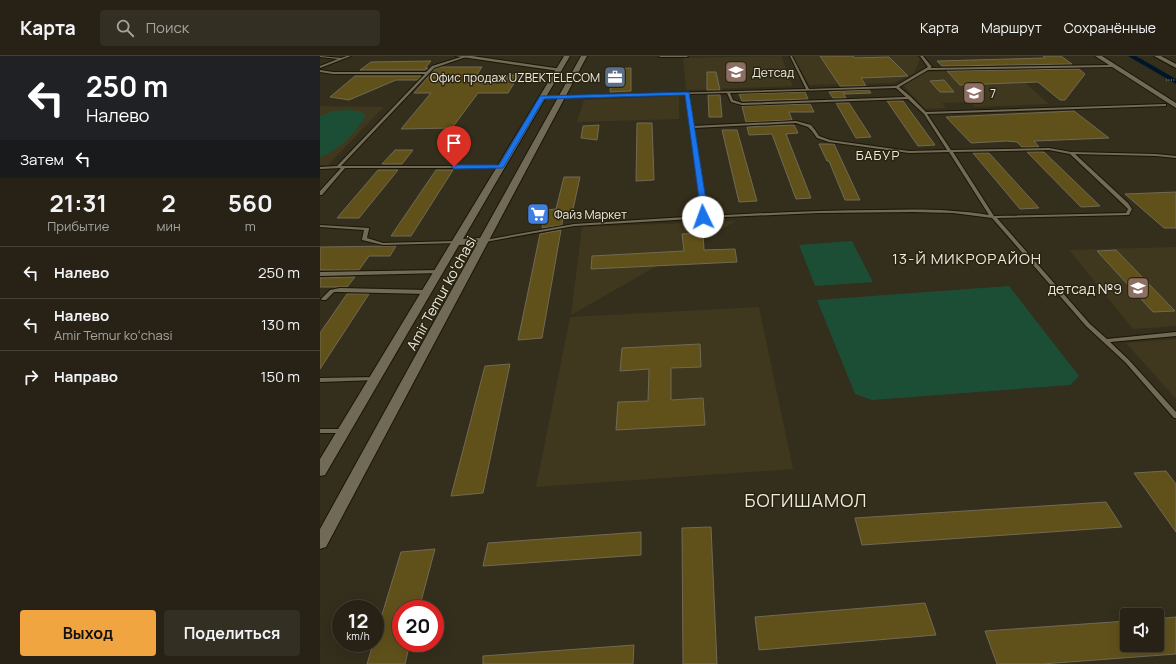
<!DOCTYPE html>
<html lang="ru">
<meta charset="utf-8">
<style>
:root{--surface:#272215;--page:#332f22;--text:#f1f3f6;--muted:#a4a4a0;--line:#433f34;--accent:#f1a540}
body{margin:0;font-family:Manrope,sans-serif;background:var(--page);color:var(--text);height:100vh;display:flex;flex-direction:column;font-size:15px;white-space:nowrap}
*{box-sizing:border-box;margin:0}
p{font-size:13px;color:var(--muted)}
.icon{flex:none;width:22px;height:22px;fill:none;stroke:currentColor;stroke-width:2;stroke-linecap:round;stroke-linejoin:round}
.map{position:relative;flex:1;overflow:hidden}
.panel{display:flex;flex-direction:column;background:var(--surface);width:320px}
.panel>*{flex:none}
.top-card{background:#202124;color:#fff;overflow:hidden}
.tools{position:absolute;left:800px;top:552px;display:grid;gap:8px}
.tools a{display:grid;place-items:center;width:44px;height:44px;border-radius:4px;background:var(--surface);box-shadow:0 4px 16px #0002,0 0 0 1px var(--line);font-size:20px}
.speed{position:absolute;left:12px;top:544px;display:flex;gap:8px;font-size:20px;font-weight:700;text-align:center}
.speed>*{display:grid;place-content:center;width:52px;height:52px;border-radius:50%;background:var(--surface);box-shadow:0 4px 16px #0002,0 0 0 1px var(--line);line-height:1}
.speed small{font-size:10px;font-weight:400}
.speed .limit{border:6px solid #d22;background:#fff;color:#111}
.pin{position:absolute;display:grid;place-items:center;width:34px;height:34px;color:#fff;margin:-41px -17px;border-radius:50% 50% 50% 0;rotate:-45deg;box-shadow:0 0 4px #0007}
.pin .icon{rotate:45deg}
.me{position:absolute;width:44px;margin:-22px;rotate:357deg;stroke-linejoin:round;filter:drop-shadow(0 0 3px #0008)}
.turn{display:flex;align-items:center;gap:14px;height:84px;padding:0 20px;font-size:18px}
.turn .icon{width:52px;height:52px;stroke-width:2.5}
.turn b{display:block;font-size:28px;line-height:34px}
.then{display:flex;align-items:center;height:38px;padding:0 20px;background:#0003;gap:8px;font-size:15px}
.eta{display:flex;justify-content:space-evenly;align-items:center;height:68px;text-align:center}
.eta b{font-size:24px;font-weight:700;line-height:28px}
.cta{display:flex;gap:8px;margin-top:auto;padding:8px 20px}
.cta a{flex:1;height:46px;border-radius:4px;background:var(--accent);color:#111;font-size:16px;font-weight:700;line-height:46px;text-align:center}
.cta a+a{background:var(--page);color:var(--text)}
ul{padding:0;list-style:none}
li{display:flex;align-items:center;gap:12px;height:52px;padding:0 20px;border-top:1px solid var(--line)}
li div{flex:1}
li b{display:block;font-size:15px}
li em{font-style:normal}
header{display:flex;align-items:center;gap:24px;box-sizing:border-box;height:56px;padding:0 20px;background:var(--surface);border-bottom:1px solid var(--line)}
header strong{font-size:19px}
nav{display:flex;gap:22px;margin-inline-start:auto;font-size:14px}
.search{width:280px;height:36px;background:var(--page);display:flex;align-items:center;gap:10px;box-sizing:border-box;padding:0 14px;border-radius:4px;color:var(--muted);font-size:15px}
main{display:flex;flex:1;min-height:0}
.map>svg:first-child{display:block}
.built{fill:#3f381e}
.green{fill:#1c4e36}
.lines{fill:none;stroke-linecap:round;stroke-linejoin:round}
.canal{fill:#001628;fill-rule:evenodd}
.building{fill:#60511b;stroke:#706a55}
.service-casing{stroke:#1c1605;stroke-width:2}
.minor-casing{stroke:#1c1605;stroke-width:2}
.tertiary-casing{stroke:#1c1605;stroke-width:2}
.path{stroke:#7a7565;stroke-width:1.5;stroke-dasharray:1 1.5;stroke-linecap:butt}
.service{fill:#716a56;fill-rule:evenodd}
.minor{fill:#716a56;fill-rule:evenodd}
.tertiary{fill:#716a56;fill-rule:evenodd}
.route{fill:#1a73e8;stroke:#114b97}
.labels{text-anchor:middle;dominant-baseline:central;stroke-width:3;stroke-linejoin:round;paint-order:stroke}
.far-poi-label{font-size:12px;fill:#edeade;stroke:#2a2412;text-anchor:start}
.far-neighbourhood-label{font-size:13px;letter-spacing:1px;fill:#edeade;stroke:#2a2412}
.poi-label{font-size:14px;fill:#edeade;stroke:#2a2412;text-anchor:end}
.street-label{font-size:14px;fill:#edeade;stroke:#2a2412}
.neighbourhood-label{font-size:15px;letter-spacing:1px;fill:#edeade;stroke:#2a2412}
.near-neighbourhood-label{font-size:18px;letter-spacing:1px;fill:#edeade;stroke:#2a2412}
</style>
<header>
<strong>Карта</strong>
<div class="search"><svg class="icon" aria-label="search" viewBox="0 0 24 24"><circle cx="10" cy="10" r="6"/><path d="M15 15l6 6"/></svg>Поиск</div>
<nav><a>Карта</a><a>Маршрут</a><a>Сохранённые</a></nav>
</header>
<main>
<section class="panel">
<div class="top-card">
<div class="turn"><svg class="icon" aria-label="left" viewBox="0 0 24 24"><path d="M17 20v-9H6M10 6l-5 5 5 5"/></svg><div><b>250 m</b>Налево</div></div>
<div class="then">Затем<svg class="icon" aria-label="left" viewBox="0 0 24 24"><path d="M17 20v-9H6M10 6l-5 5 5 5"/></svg></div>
</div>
<div class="eta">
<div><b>21:31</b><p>Прибытие</p></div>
<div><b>2</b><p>мин</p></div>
<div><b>560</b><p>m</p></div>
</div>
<ul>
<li><svg class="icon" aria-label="left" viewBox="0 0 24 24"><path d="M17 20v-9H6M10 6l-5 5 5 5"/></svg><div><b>Налево</b></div><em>250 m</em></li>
<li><svg class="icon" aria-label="left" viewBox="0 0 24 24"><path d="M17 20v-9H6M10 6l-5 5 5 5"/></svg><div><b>Налево</b><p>Amir Temur koʻchasi</p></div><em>130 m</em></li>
<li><svg class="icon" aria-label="right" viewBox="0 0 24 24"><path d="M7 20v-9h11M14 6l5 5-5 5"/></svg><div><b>Направо</b></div><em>150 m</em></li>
</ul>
<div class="cta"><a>Выход</a><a>Поделиться</a></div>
</section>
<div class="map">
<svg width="856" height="608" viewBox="0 0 856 608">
<rect width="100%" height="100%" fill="#342e1c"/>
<!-- built -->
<path class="built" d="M461 0 473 30 366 34 363 2Z
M473 0H597L600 3 594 17 574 27 489 29Z
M690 13 729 48 655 51 649 46 622 47 626 52 605 53 582 28 602 16Z
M359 40V63L257 66 264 44Z
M0 50 64 51 8 109H0Z
M416 165 251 259 262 171Z
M856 191V270L813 273 749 194Z
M439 251 473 413 216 431 250 261Z
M856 283V343L806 287Z"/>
<!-- green -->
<path class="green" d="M28 54 38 55 46 59C36 77 19 94 0 101V60L14 55Z
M532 185 553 226 495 230 479 189Z
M689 230 759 320 750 329 552 344 535 338 497 244Z"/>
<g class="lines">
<!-- canal -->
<path class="canal" d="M808 0H816L856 23V28Z"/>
</g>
<!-- building -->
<path class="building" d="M500 0H533L535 2 569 1 588 20 541 22 546 30H520Z
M723 0H741L752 8 622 10 617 5 725 2Z
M111 5 105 12H108L105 14H40L51 6Z
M120 11H162L156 20 199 19 188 37H158L132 72 81 73 111 37H94L115 13Z
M311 12V35L290 36 292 13Z
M759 13 765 18 745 44H740L718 26 640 29 627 15Z
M387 16H396L400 34H387Z
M35 20H101L98 24H76L29 44 10 41Z
M624 24 634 36H620L610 25Z
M549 34 551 37 525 38 523 35Z
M522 35 526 42H513L509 36Z
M485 36 488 43 422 45 419 38Z
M388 39H400L402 61H389Z
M567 45H583L615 89 598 90Z
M516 47H529L551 81 536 82Z
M490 48 494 56H469L472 64 426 66 422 50Z
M754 55 789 82 714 85 719 91H702L697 86 687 85 651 87 626 61Z
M317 67H332L334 124 316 125Z
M279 69 277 84 261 82 263 70Z
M474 69 478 77 466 78 491 142 476 143 452 78 429 79 427 71Z
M402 74H417L437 145 419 146Z
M499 88H514L540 144H525L509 105H507Z
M75 94H93L82 108H62Z
M707 96H724L780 150 761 151Z
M653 97H669L719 152 700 153Z
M58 114H78L39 162H17Z
M116 114H133L91 180H71Z
M244 121H260L252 158H243L242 169 222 172 226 154 236 153Z
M856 136V172H844L805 138Z
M241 174 222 282 198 284 220 178Z
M383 177 384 194 415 193 417 206 271 213 272 200 364 195 362 178Z
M76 190 70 200H49L39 214H0V191Z
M796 194 855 255 833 256 777 195Z
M0 221V222L35 221 27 231H0Z
M27 238H49L0 313V277Z
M380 288 381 311 351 312V344L383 342 385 369 296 374 298 346 328 345 329 313 300 315 302 292Z
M190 308 163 437 131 440 165 310Z
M846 415 856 428V476L814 417Z
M786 446 802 471 542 489 535 462Z
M391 471 397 608H363L362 472Z
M321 476V499L163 510 168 487Z
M115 493 99 553H81V587H90L85 608H47L81 496Z
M605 547 616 579 439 594 435 561Z
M856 561V598L722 608H677L665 575 807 565V589H837V563Z
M314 589 313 608H163V600Z"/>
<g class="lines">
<!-- service casing -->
<g class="service-casing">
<path id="service" d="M0 0 21 2 27 0H31L0 12V10L18 3 0 1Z
M144 0 146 1 114 12 21 110H182V112H25L2 139H0V135L21 112 0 113V111L17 110 105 18H13L0 16V14L13 16H106L112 10Z
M339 0H368L367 1H340Z
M470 0H472L489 33 576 30 608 11 600 0H603L612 11 610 12 792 9 794 10 792 11 608 14 579 31 591 41 606 56 846 48V50H845L607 58 631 94 729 92 751 96 836 98 856 100V102L836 100 755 98 808 147 812 153 809 159 677 162 770 268 787 283 856 276V280L790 286 809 304 856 356V362H854L805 306 766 270 672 162 633 157 593 156 498 157 406 161 254 170 165 186 163 185 165 184 254 168 381 160 382 157 366 38 243 42 241 41 243 40 486 33ZM576 32 586 41 422 47 413 44 410 37ZM407 37 411 46 422 49 588 43 604 58 627 94 589 95 510 84 499 80 495 74 491 69 476 65 373 70 369 38ZM476 67 488 71 492 75 497 82 509 86 589 97 629 96 669 159C633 153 596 153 560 154 502 154 444 157 386 160V157L374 72ZM729 94 750 98 804 149 808 153 806 157 674 160 633 96Z
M0 169 49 172V173L47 182 63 187 137 185 139 186 137 187 63 189 42 184V183L44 174 0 171Z
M119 214 122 216 121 217 0 220V216Z
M20 232 107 234 110 236 107 238 20 236H14L6 244H2L1 243 10 234Z
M55 321 57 322 58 323 57 324 0 326V322Z
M0 373H26L27 375 26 377H0Z"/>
</g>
<!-- minor casing -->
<g class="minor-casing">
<path id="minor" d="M135 0H152L242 13 239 15Z
M775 0H782L856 47V52Z
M834 0H841L856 8V12Z"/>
</g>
<!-- tertiary casing -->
<g class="tertiary-casing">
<path id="tertiary" d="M244 0H250L143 183 160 182 261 0H267L6 491 0 493V473L157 188 139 189 5 419 0 420V403Z"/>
</g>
<!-- path -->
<path class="path" d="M846 24H856"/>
<!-- service -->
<use href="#service" class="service"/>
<!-- minor -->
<use href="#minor" class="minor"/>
<!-- tertiary -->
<use href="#tertiary" class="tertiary"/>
</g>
<!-- route -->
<path class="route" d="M369 36 388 157 386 163 380 161 381 157 365 39 224 43 183 112 134 113 131 111 134 109H179L220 40Z"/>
<!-- icons -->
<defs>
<g id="school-square" transform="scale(1.15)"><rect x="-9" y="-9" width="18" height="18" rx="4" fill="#8d6e63" stroke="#2a2412"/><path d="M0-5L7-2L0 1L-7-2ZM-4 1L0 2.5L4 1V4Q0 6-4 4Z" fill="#fff"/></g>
<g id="office-square" transform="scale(1.15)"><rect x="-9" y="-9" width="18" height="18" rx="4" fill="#5c6f8a" stroke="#2a2412"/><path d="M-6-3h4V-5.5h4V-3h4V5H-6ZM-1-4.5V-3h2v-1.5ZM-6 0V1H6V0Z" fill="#fff"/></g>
<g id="supermarket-square" transform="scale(1.15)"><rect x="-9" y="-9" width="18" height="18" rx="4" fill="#3f7fe0" stroke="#2a2412"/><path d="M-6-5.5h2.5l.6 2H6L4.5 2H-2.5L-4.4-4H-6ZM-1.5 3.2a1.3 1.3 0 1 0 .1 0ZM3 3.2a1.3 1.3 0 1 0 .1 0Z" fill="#fff"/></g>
</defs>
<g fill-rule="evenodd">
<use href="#school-square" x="416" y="16"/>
<use href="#office-square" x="295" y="21"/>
<use href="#school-square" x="654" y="37"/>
<use href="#supermarket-square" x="218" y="158"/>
<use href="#school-square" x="818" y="232"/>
</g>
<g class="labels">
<!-- far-poi labels -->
<g class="far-poi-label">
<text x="432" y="16">Детсад</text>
<text x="280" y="21" text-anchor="end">Офис продаж UZBEKTELECOM</text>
<text x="670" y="37">7</text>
<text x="234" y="158">Файз Маркет</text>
</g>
<!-- far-neighbourhood labels -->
<g class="far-neighbourhood-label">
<text x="558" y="99">БАБУР</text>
</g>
<!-- poi labels -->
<g class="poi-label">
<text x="802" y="232">детсад №9</text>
</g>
<!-- street labels -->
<g class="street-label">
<text transform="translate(121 237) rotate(-61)">Amir Temur koʻchasi</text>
</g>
<!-- neighbourhood labels -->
<g class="neighbourhood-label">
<text x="647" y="202">13-Й МИКРОРАЙОН</text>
</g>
<!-- near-neighbourhood labels -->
<g class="near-neighbourhood-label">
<text x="486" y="444">БОГИШАМОЛ</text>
</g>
</g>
</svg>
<div class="tools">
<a><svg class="icon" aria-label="sound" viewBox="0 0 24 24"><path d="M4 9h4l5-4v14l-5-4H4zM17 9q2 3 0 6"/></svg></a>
</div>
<div class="speed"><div>12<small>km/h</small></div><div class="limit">20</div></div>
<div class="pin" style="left:134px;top:111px;background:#d93025"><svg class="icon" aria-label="arrive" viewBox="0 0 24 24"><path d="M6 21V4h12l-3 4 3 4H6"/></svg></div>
<svg class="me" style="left:383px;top:161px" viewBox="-20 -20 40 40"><circle r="19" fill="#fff"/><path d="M0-13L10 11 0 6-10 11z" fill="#1a73e8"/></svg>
</div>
</main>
